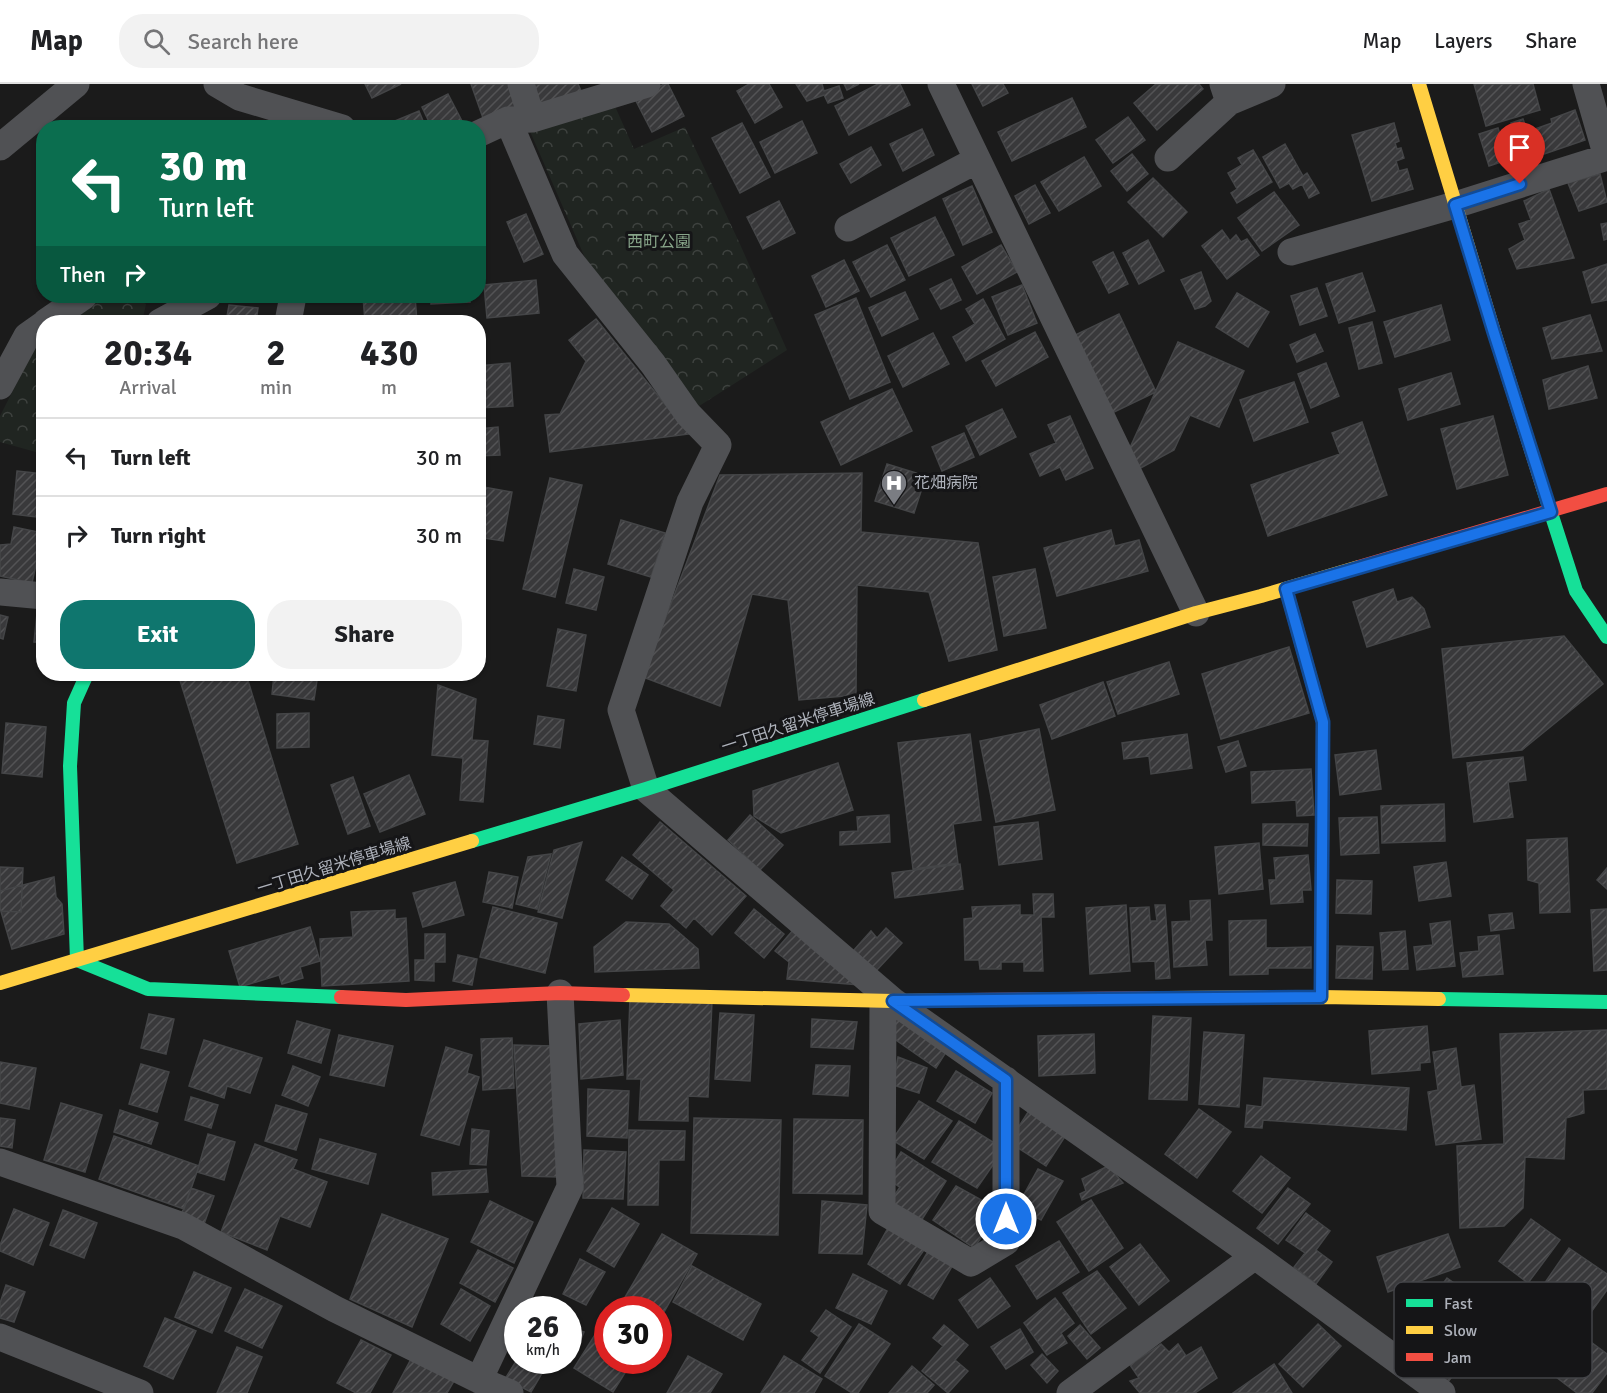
<!DOCTYPE html>
<meta charset="utf-8">
<style>
:root{--surface:#fff;--page:#f2f2f2;--text:#202124;--muted:#757577;--line:#e0e0e0;--accent:#0f766e}
body{margin:0;font-family:Signika,"Noto Sans JP",sans-serif;background:var(--page);color:var(--text);height:100vh;display:flex;flex-direction:column;font-size:22px;white-space:nowrap}
*{box-sizing:border-box;margin:0}
p{font-size:20px;color:var(--muted)}
.icon{flex:none;width:33px;height:33px;fill:none;stroke:currentColor;stroke-width:2;stroke-linecap:round;stroke-linejoin:round}
.map{position:relative;flex:1;overflow:hidden}
.sheet{position:absolute;left:36px;top:231px;width:450px;height:366px;display:flex;flex-direction:column;background:var(--surface);border-radius:24px;box-shadow:0 2px 4px #0004}
.sheet>*{flex:none}
.top-card{position:absolute;left:36px;top:36px;width:450px;height:183px;border-radius:24px;box-shadow:0 2px 4px #0004;background:#0b6e4f;color:#fff;overflow:hidden}
.speed{position:absolute;left:504px;top:1212px;display:flex;gap:12px;font-size:30px;font-weight:700;text-align:center}
.speed>*{display:grid;place-content:center;width:78px;height:78px;border-radius:50%;background:var(--surface);box-shadow:0 2px 4px #0004;line-height:1}
.speed small{font-size:15px;font-weight:400}
.speed .limit{border:9px solid #d22;background:#fff;color:#111}
.pin{position:absolute;display:grid;place-items:center;width:51px;height:51px;color:#fff;margin:-62px -26px;border-radius:50% 50% 50% 0;rotate:-45deg;box-shadow:0 0 6px #0007}
.pin .icon{rotate:45deg}
.me{position:absolute;width:66px;margin:-33px;rotate:0deg;stroke-linejoin:round;filter:drop-shadow(0 0 4px #0008)}
.turn{display:flex;align-items:center;gap:21px;height:126px;padding:0 24px;font-size:27px}
.turn .icon{width:78px;height:78px;stroke-width:2.5}
.turn b{display:block;font-size:42px;line-height:51px}
.then{display:flex;align-items:center;height:57px;padding:0 24px;background:#0003;gap:12px;font-size:22px}
.eta{display:flex;justify-content:space-evenly;align-items:center;height:102px;text-align:center}
.eta b{font-size:36px;font-weight:700;line-height:42px}
.action{display:flex;gap:12px;margin-top:auto;padding:12px 24px}
.action a{flex:1;height:69px;border-radius:24px;background:var(--accent);color:#fff;font-size:24px;font-weight:700;line-height:69px;text-align:center}
.action a+a{background:var(--page);color:var(--text)}
ul{padding:0;list-style:none}
li{display:flex;align-items:center;gap:18px;height:78px;padding:0 24px;border-top:2px solid var(--line)}
li div{flex:1}
li b{display:block;font-size:22px}
li em{font-style:normal}
header{display:flex;align-items:center;gap:36px;box-sizing:border-box;height:84px;padding:0 30px;background:var(--surface);border-bottom:2px solid var(--line)}
header strong{font-size:28px}
nav{display:flex;gap:33px;margin-inline-start:auto;font-size:21px}
.search{width:420px;height:54px;background:var(--page);display:flex;align-items:center;gap:15px;box-sizing:border-box;padding:0 21px;border-radius:24px;color:var(--muted);font-size:22px}
.map>svg:first-child{display:block}
.park{fill:url(#park-crowns)}
.building{fill:url(#building-hatch);stroke:#444547;stroke-width:1.5}
.lines{fill:none;stroke-linecap:round;stroke-linejoin:round}
.lane{stroke:#505154;stroke-width:14}
.street{stroke:#505154;stroke-width:27}
.fast{stroke:#16e098;stroke-width:14}
.slow{stroke:#ffcf43;stroke-width:14}
.jam{stroke:#f24e42;stroke-width:14}
.route-casing{stroke:#114b97;stroke-width:15}
.route{stroke:#1a73e8;stroke-width:10}
.labels{text-anchor:middle;dominant-baseline:central;stroke-width:6;stroke-linejoin:round;paint-order:stroke}
.park-label{font-size:16px;fill:#87a489;stroke:#151517}
.poi-label{font-size:16px;fill:#aeb2bb;stroke:#151517;text-anchor:start}
.street-label{font-size:16px;fill:#aeb2bb;stroke:#151517}
.key{fill:#151517;stroke:#434448;stroke-width:1.5}
.key-label{font-size:16px;fill:#aeb2bb}
</style>
<header>
<strong>Map</strong>
<div class="search"><svg class="icon" aria-label="search" viewBox="0 0 24 24"><circle cx="10" cy="10" r="6"/><path d="M15 15l6 6"/></svg>Search here</div>
<nav><a>Map</a><a>Layers</a><a>Share</a></nav>
</header>
<div class="map">
<svg width="1607" height="1309" viewBox="0 0 1607 1309">
<defs>
<pattern id="park-crowns" width="20" height="18" patternUnits="userSpaceOnUse" patternTransform="scale(1.5)"><rect width="20" height="18" fill="#202521"/><path d="M2 6a3 3 0 1 1 6 0M12 15a3 3 0 1 1 6 0" fill="none" stroke="#3e423f"/></pattern>
<pattern id="building-hatch" width="6" height="6" patternUnits="userSpaceOnUse" patternTransform="scale(1.5)"><rect width="6" height="6" fill="#39393b"/><path d="M-1 1l2-2M0 6l6-6M5 7l2-2" fill="none" stroke="#535355"/></pattern>
</defs>
<rect width="100%" height="100%" fill="#1b1b1b"/>
<!-- park -->
<path class="park" d="M614 20 634 65 685 43 739 158 787 266 696 324 596 199 529 45Z
M107 212H131L146 220 142 238H65Z
M43 252V370L0 358V332L40 254Z"/>
<!-- building -->
<path class="building" d="M365 0H401L372 14Z
M471 0H509L517 23 483 34Z
M530 0H578L582 9 539 25Z
M664 0H668L684 32 652 48 635 15Z
M749 0H769L782 23 755 39 737 7Z
M796 0H822L824 7 839 2 843 14 828 19 824 11 807 17Z
M844 0H859L847 6Z
M878 0H900L910 21 849 51 835 22Z
M972 0H1003L1008 9 983 22Z
M1156 0H1199L1203 5 1157 46 1134 19Z
M1474 0H1533L1540 26 1486 42Z
M448 10 463 39 455 44H432L422 23Z
M1072 14 1086 43 1012 77 998 48Z
M1575 26 1585 56 1544 70 1535 45 1552 39 1551 35Z
M419 27 426 44H398L395 37Z
M1128 33 1145 56 1113 79 1096 56Z
M1523 35 1534 67 1489 82 1479 50 1498 44 1500 50 1513 46 1511 39Z
M802 37 817 69 775 89 760 58Z
M742 39 770 93 740 109 712 54Z
M1394 39 1399 57 1395 59 1397 65 1401 64 1404 74 1396 77 1399 87 1407 85 1413 105 1372 117 1352 51Z
M922 45 934 71 903 87 890 60Z
M1285 60 1303 92 1307 89 1319 109 1309 114 1302 100 1293 105 1289 99 1280 104 1263 73Z
M871 63 881 81 851 99 840 80Z
M1253 66 1272 98 1237 119 1231 109 1237 105 1228 89 1242 81 1238 74Z
M1132 70 1148 90 1127 107 1111 87Z
M1084 73 1101 102 1059 127 1041 98Z
M1600 90 1607 118 1579 127 1568 99Z
M1153 94 1187 128 1163 153 1128 118Z
M1035 101 1050 129 1029 140 1015 112Z
M972 102 992 148 963 161 943 115Z
M1549 105 1574 174 1517 185 1509 165 1525 156 1519 140 1531 136 1524 117Z
M1274 108 1299 141 1262 167 1238 134Z
M779 117 795 149 763 165 747 133Z
M526 130 543 170 524 178 507 138Z
M935 133 954 171 909 192 891 154Z
M1607 139V155L1604 156 1601 140Z
M1222 146 1230 157 1236 151 1241 158 1247 155 1259 171 1227 195 1202 162Z
M1148 156 1164 187 1139 200 1123 169Z
M887 161 905 196 871 213 853 178Z
M1001 161 1017 188 977 210 962 183Z
M1113 168 1128 200 1109 209 1093 178Z
M844 176 859 207 826 223 812 192Z
M1607 180V216L1592 219 1583 188Z
M1201 188 1211 217 1205 222 1195 225 1181 196Z
M1362 189 1375 227 1339 239 1326 200Z
M951 195 961 216 941 225 930 205Z
M536 196 539 229 487 234 484 201Z
M1022 201 1037 239 1008 251 992 213Z
M1317 204 1327 232 1300 241 1291 212Z
M905 208 918 235 882 252 869 224Z
M1237 209 1269 228 1248 263 1216 243Z
M363 212H415L417 238H365Z
M431 212H469L470 218 431 220Z
M856 214 890 298 850 315 815 231Z
M983 215 1005 255 966 277 953 253 975 240 966 225Z
M229 221 258 224 256 238H226Z
M1441 221 1450 256 1395 273 1384 238Z
M1119 230 1156 308 1110 330 1073 252Z
M1590 231 1602 267 1552 275 1543 244Z
M458 235V238H436V236Z
M596 235 689 350 550 368 545 331 560 330 586 277 569 256Z
M1372 238 1382 279 1359 285 1349 244Z
M1035 248 1048 273 996 302 982 277Z
M933 249 949 280 903 303 888 272Z
M1315 250 1323 267 1297 278 1290 261Z
M1178 258 1244 287 1219 343 1190 331 1174 366 1137 386 1128 368Z
M510 279 513 322 479 324 478 282Z
M1326 279 1339 312 1311 324 1298 290Z
M1588 282 1597 314 1549 325 1543 296Z
M1451 289 1460 320 1408 336 1399 305Z
M1294 298 1308 338 1254 357 1240 316Z
M892 305 912 347 841 381 821 338Z
M1002 325 1016 353 980 371 966 342Z
M1070 332 1093 384 1066 396 1060 383 1040 392 1030 370 1056 359 1048 341Z
M1493 332 1508 391 1457 405 1441 345Z
M1362 338 1387 411 1268 452 1251 401 1340 370 1332 349Z
M498 343 500 371 478 372V345Z
M964 349 974 373 942 387 932 363Z
M887 380 926 392 914 429 875 417Z
M17 387 44 390V434L13 430Z
M862 389 861 448 978 459 997 566 949 577 929 508 857 501 856 611 799 616 788 516 752 510 720 622 643 593 720 391Z
M550 394 582 401 555 513 523 505Z
M478 402 512 408 503 457 478 453Z
M621 436 665 449 651 493 608 480Z
M14 443 43 449 32 499 0 492V461L11 460Z
M1111 446 1115 462 1139 456 1148 487 1057 512 1044 464Z
M574 485 604 493 596 526 566 519Z
M1035 485 1046 544 1004 552 993 493Z
M1393 505 1397 518 1412 513 1424 525 1430 543 1367 563 1353 518Z
M37 529 44 530V559L34 558Z
M0 531 8 533 3 555 0 554Z
M558 545 586 551 576 607 547 602Z
M1564 552 1603 600 1522 666 1453 674 1442 565Z
M1289 563 1309 629 1221 655 1202 590Z
M1169 578 1179 610 1118 630 1107 598Z
M178 590H246L298 760 237 779Z
M274 590H318L314 616 272 610Z
M1103 598 1115 632 1052 655 1040 621Z
M438 601 476 615 472 656 488 657 483 718 460 716 463 674 432 671Z
M309 629V663L277 664V630Z
M538 632 564 636 560 664 534 660Z
M6 639 46 643 42 693 2 689Z
M1039 645 1055 726 996 738 980 657Z
M970 650 981 736 953 740 958 779 913 785 898 659Z
M1187 650 1192 684 1151 690 1149 672 1124 675 1122 659Z
M1238 657 1246 682 1226 688 1218 663Z
M1376 666 1381 705 1340 711 1335 671Z
M1523 673 1526 696 1508 698 1513 733 1474 738 1467 679Z
M838 679 853 726 781 749 754 732 753 707Z
M1311 685 1314 731 1297 732 1296 716 1252 719 1251 688Z
M409 691 425 730 380 748 364 710Z
M353 693 370 742 348 750 331 701Z
M1444 720 1445 757 1382 759 1381 722Z
M750 731 783 761 760 786 728 756Z
M889 731 890 758 840 761V748L858 747 857 733Z
M1377 733 1379 769 1341 771 1339 734Z
M660 738 746 812 712 851 694 834 686 844 661 822 674 806 633 771Z
M1038 738 1042 775 999 781 994 743Z
M1263 740H1308L1307 762 1263 761Z
M1567 754 1570 828 1540 829 1539 799 1528 796 1527 756Z
M582 758 562 834 538 828 554 766Z
M1259 759 1263 805 1219 810 1215 763Z
M551 770 537 825 516 820 528 773Z
M1308 771 1311 806H1302L1303 818 1271 820 1269 796H1276L1274 774Z
M622 773 648 791 632 815 606 796Z
M1446 778 1451 812 1419 817 1414 783Z
M960 780 963 805 895 814 892 789Z
M0 783 23 784 21 828 0 827Z
M1607 784V805L1597 796Z
M489 788 518 793 512 824 483 818Z
M54 793 56 813 62 820 64 850 12 865 0 824V807Z
M1337 796 1372 797 1371 830 1336 829Z
M455 798 464 831 423 843 413 809Z
M1033 810H1053L1054 833H1041L1043 887H1024V878H1001V885H980L979 876H965L964 835 973 834 972 823 1020 821V831H1034Z
M1210 816 1212 856H1205L1207 881 1174 883 1172 838 1191 837 1190 817Z
M1126 821 1130 887 1090 890 1086 824Z
M1155 821H1165L1170 894 1156 895 1155 877 1133 878 1130 824 1149 823 1150 837H1157Z
M493 823 557 839 545 889 480 873Z
M754 825 784 850 764 874 735 849Z
M1607 825V886L1594 887 1591 826Z
M395 826V835L406 834 409 897 322 902 320 855 353 853 351 828Z
M1512 829 1514 844 1491 847 1489 831Z
M1266 836V864L1311 863V884H1268V890L1230 891 1229 837Z
M1450 837 1455 882 1417 886 1414 863 1433 861 1430 840Z
M626 838 669 840 698 865 699 884 595 888 594 863Z
M310 843 320 877 300 883 303 894 282 900 279 891 240 903 229 867Z
M886 844 902 859 876 887 854 866 871 847 877 854Z
M794 845 861 901 787 895 789 878 775 867Z
M1405 847 1408 885 1383 886 1380 849Z
M425 850H445V878H434V897L415 896V876H425Z
M1499 851 1503 890 1463 893 1460 869 1479 867 1478 853Z
M1337 862 1373 863 1372 895 1336 894Z
M458 871 477 875 472 901 453 897Z
M630 914 712 917 708 1013 688 1012V1037L639 1036 641 995H627Z
M720 929 754 931 750 997 715 995Z
M896 929 948 965 936 984 883 947Z
M149 930 174 935 166 970 141 964Z
M1153 932 1191 934 1187 1016 1149 1015Z
M812 935 857 938 853 965 811 963Z
M620 936 623 991 581 995 579 940Z
M297 937 330 946 321 979 288 969Z
M1427 942 1430 978 1420 979V986L1372 990 1369 947Z
M1607 946V1005L1583 1006 1584 1029 1566 1034 1564 1075 1525 1073 1523 1124 1504 1142 1460 1144 1457 1062 1504 1060 1500 950Z
M1204 948 1244 951 1239 1023 1199 1020Z
M1094 950 1095 989 1039 992 1038 952Z
M339 951 393 962 384 1002 330 991Z
M512 954 514 1004 483 1006 481 955Z
M204 956 262 974 250 1009 227 1002 224 1014 189 1002Z
M514 961 553 962 558 1093 522 1092Z
M446 963 472 971 467 989 479 993 459 1061 421 1051Z
M1456 964 1461 1003 1474 1001 1481 1055 1436 1061 1428 1008 1438 1006 1433 968Z
M898 973 927 984 919 1009 893 1001Z
M0 978 36 984 29 1025 0 1019Z
M141 980 169 988 157 1028 129 1020Z
M816 981 850 982 848 1012 813 1010Z
M293 982 320 993 308 1022 282 1011Z
M956 987 992 1009 975 1039 937 1017Z
M1264 994 1409 1004 1406 1046 1263 1036 1262 1044 1245 1043 1247 1021 1262 1023Z
M588 1005 629 1007 627 1054 587 1052Z
M191 1013 218 1021 211 1044 185 1036Z
M919 1017 952 1037 924 1075 892 1056Z
M61 1019 102 1031 85 1088 44 1076Z
M276 1021 307 1030 296 1066 265 1057Z
M1030 1025 1066 1051 1046 1082 1009 1058Z
M1199 1025 1231 1048 1197 1094 1165 1070Z
M120 1026 158 1039 151 1060 114 1048Z
M0 1034 15 1036 12 1064 0 1062Z
M694 1034 781 1036 778 1151 691 1149Z
M794 1035 863 1036 862 1110 793 1109Z
M959 1037 1004 1065 977 1104 932 1078Z
M472 1045 489 1047 486 1081 470 1080Z
M629 1046 685 1047 684 1076H659L658 1121H628Z
M208 1050 235 1058 224 1096 197 1088Z
M114 1052 199 1082 184 1125 99 1095Z
M320 1055 376 1070 368 1100 312 1085Z
M255 1060 297 1076 293 1085 327 1098 310 1143 280 1132 267 1166 221 1148Z
M584 1066 626 1068 623 1115 583 1114Z
M901 1068 946 1097 921 1137 890 1118 900 1103 885 1094Z
M1261 1072 1290 1094 1262 1129 1233 1107Z
M1108 1082 1123 1099 1082 1116 1080 1110 1086 1107 1082 1095Z
M486 1085 488 1108 433 1111 432 1089Z
M1038 1085 1063 1097 1041 1136 1017 1123Z
M956 1102 987 1119 982 1131 992 1138 974 1164 933 1136Z
M191 1104 214 1112 203 1143 180 1134Z
M1288 1104 1310 1120 1278 1160 1257 1144Z
M1091 1116 1123 1164 1089 1187 1057 1138Z
M490 1117 533 1138 514 1179 471 1158Z
M822 1117 867 1121 862 1170 819 1169Z
M612 1124 639 1140 614 1183 587 1167Z
M14 1125 49 1139 33 1181 0 1167V1161Z
M63 1126 97 1139 84 1174 50 1161Z
M1306 1129 1330 1147 1316 1166 1332 1178 1316 1200 1294 1183 1305 1169 1286 1156Z
M382 1130 448 1155 412 1243 350 1215Z
M1531 1135 1560 1156 1528 1199 1499 1177Z
M889 1142 924 1166 900 1200 868 1180Z
M662 1150 697 1170 660 1235 658 1234V1226H643L624 1215Z
M1448 1150 1460 1183 1388 1208 1377 1173Z
M1059 1157 1079 1188 1037 1215 1016 1182Z
M1140 1160 1169 1197 1139 1221 1110 1183Z
M930 1164 954 1179 933 1215 908 1201Z
M1569 1164 1607 1190V1206L1589 1231 1544 1200Z
M478 1166 513 1184 495 1218 460 1199Z
M580 1175 605 1188 586 1221 563 1210Z
M692 1182 761 1220 743 1256 673 1218Z
M1097 1187 1126 1224 1091 1250 1063 1209Z
M194 1188 231 1204 212 1249 175 1233Z
M853 1190 887 1207 871 1240 836 1224Z
M990 1194 1010 1222 978 1244 959 1216Z
M1447 1194 1470 1210 1477 1201 1505 1222 1448 1298 1420 1278 1431 1262 1409 1246Z
M6 1201 25 1208 14 1238 0 1234V1219Z
M245 1205 282 1222 262 1264 225 1247Z
M461 1205 490 1222 470 1257 441 1240Z
M1055 1214 1074 1239 1061 1249 1067 1259 1047 1271 1024 1239Z
M614 1219 624 1226H610Z
M826 1226 851 1243 820 1289 802 1276 819 1253 811 1247Z
M608 1230V1276H633L613 1308 574 1284Z
M165 1234 196 1247 173 1295 144 1282Z
M859 1240 890 1260 858 1309H852L825 1292Z
M1318 1240 1341 1262 1303 1303 1279 1280Z
M944 1241 968 1261 955 1276 968 1287 948 1309 922 1287 943 1262 933 1254Z
M1080 1241 1100 1264 1087 1275 1068 1252Z
M568 1243 584 1248 574 1272 568 1270Z
M1020 1245 1033 1268 1006 1285 991 1263Z
M1576 1247 1607 1270V1289L1592 1309H1577L1547 1286Z
M361 1256 391 1271 370 1309H356L337 1299Z
M1161 1260 1169 1268 1178 1260 1186 1272 1201 1263 1217 1294 1195 1309H1140L1130 1297 1139 1294 1130 1281Z
M237 1263 262 1273 247 1309H217Z
M1042 1270 1058 1287 1047 1299 1031 1281Z
M688 1272 722 1290 710 1309H667Z
M784 1272 822 1295 814 1309H761Z
M518 1274V1276H541L548 1279 531 1308 505 1295Z
M411 1275 454 1297 447 1309H393Z
M1274 1280 1292 1309H1233Z
M912 1282 934 1301 927 1309H889Z"/>
<g class="lines">
<!-- lane -->
<path class="lane" d="M1286 505 1323 638 1321 913"/>
<!-- street -->
<path class="street" d="M217 0 239 13 342 44
M521 0 532 35
M941 0 1196 529
M1223 0 1229 18 1272 0
M508 36 565 170 653 280 688 330 718 361 690 418 621 626 646 705 893 917 1255 1172 1442 1309
M478 50 508 36 532 35 647 0
M0 63 76 0
M1168 74 1229 18
M848 144 977 76
M1291 168 1455 121 1607 73 1586 0
M46 238 84 212
M160 238 208 212
M288 238 293 212
M0 302 27 252 44 240
M0 508 44 512
M883 917 882 1127 971 1179 1006 1158V996
M0 1078 183 1142 335 1225 479 1296 510 1309
M0 1253 140 1309
M479 1296 570 1103 560 909
M1070 1309 1255 1172"/>
<!-- fast -->
<path class="fast" d="M1543 404 1576 507 1607 553
M87 590 74 619 70 682 77 876 148 905 341 913
M472 757 646 705 924 616
M1439 915 1607 918"/>
<!-- slow -->
<path class="slow" d="M1419 0 1494 248 1543 404
M924 616 1196 529 1261 512 1359 483
M0 899 472 757
M623 911 893 917 969 916
M1166 914 1321 913 1439 915"/>
<!-- jam -->
<path class="jam" d="M1359 483 1607 410
M341 913 406 916 560 909 623 911
M969 916 1166 914"/>
</g>
<g class="lines">
<!-- route casing -->
<g class="route-casing">
<path id="route" d="M1006 1135V996L893 917 1321 913 1323 638 1286 505 1551 428 1494 249 1455 121 1520 100"/>
</g>
<!-- route -->
<use href="#route" class="route"/>
</g>
<!-- icons -->
<defs>
<g id="hospital-pin" transform="scale(1.35)"><path d="M0 17L-7.5 6A9.5 9.5 0 1 1 7.5 6Z" fill="#7b7d83" stroke="#151517"/><path d="M-5-5h3v3.5h4V-5h3V5h-3V1.5h-4V5h-3Z" fill="#fff"/></g>
</defs>
<g fill-rule="evenodd">
<use href="#hospital-pin" x="894" y="399"/>
</g>
<g class="labels">
<!-- park labels -->
<g class="park-label">
<text x="659" y="158">西町公園</text>
</g>
<!-- poi labels -->
<g class="poi-label">
<text x="914" y="399">花畑病院</text>
</g>
<!-- street labels -->
<g class="street-label">
<text transform="translate(798 639) rotate(-18)">一丁田久留米停車場線</text>
<text transform="translate(334 782) rotate(-17)">一丁田久留米停車場線</text>
</g>
</g>
<!-- legend -->
<rect x="1394" y="1198" width="198" height="96" rx="9" class="key"/>
<rect x="1406" y="1215" width="27" height="8" fill="#16e098"/>
<rect x="1406" y="1242" width="27" height="8" fill="#ffcf43"/>
<rect x="1406" y="1269" width="27" height="8" fill="#f24e42"/>
<g class="key-label">
<text x="1444" y="1225">Fast</text>
<text x="1444" y="1252">Slow</text>
<text x="1444" y="1279">Jam</text>
</g>
</svg>
<div class="speed"><div>26<small>km/h</small></div><div class="limit">30</div></div>
<div class="pin" style="left:1520px;top:100px;background:#d93025"><svg class="icon" aria-label="arrive" viewBox="0 0 24 24"><path d="M6 21V4h12l-3 4 3 4H6"/></svg></div>
<svg class="me" style="left:1006px;top:1135px" viewBox="-20 -20 40 40"><circle r="17" fill="#1a73e8" stroke="#fff" stroke-width="3"/><path d="M0-11L8 9 0 5-8 9z" fill="#fff"/></svg>
<div class="top-card">
<div class="turn"><svg class="icon" aria-label="left" viewBox="0 0 24 24"><path d="M17 20v-9H6M10 6l-5 5 5 5"/></svg><div><b>30 m</b>Turn left</div></div>
<div class="then">Then<svg class="icon" aria-label="right" viewBox="0 0 24 24"><path d="M7 20v-9h11M14 6l5 5-5 5"/></svg></div>
</div>
<section class="sheet">
<div class="eta">
<div><b>20:34</b><p>Arrival</p></div>
<div><b>2</b><p>min</p></div>
<div><b>430</b><p>m</p></div>
</div>
<ul>
<li><svg class="icon" aria-label="left" viewBox="0 0 24 24"><path d="M17 20v-9H6M10 6l-5 5 5 5"/></svg><div><b>Turn left</b></div><em>30 m</em></li>
<li><svg class="icon" aria-label="right" viewBox="0 0 24 24"><path d="M7 20v-9h11M14 6l5 5-5 5"/></svg><div><b>Turn right</b></div><em>30 m</em></li>
</ul>
<div class="action"><a>Exit</a><a>Share</a></div>
</section>
</div>
